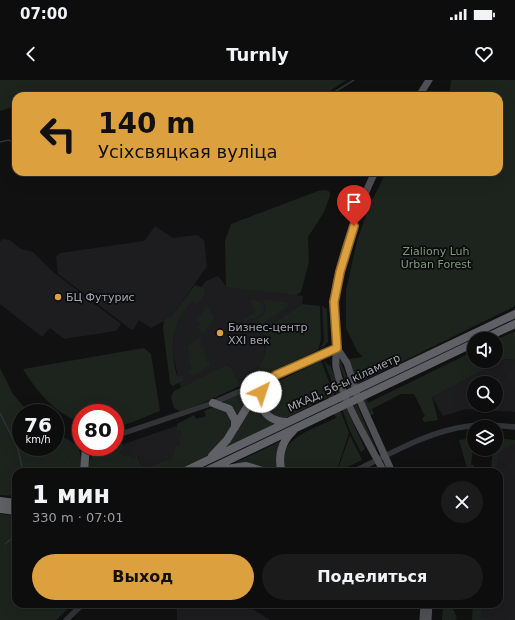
<!DOCTYPE html>
<html lang="ru">
<meta charset="utf-8">
<style>
:root{--surface:#0d0d0e;--page:#1b1b1c;--text:#f1f3f6;--muted:#9a9c9e;--line:#2d2d2e;--accent:#dda03e}
body{margin:0;font-family:"DejaVu Sans",sans-serif;background:var(--page);color:var(--text);height:100vh;display:flex;flex-direction:column;font-size:15px;white-space:nowrap}
*{box-sizing:border-box;margin:0}
p{font-size:13px;color:var(--muted)}
.icon{flex:none;width:22px;height:22px;fill:none;stroke:currentColor;stroke-width:2;stroke-linecap:round;stroke-linejoin:round}
.map{position:relative;flex:1;overflow:hidden}
.sheet{position:absolute;left:12px;top:388px;width:491px;height:140px;display:flex;flex-direction:column;background:var(--surface);border-radius:12px;box-shadow:0 4px 16px #0002,0 0 0 1px var(--line)}
.sheet>*{flex:none}
.top-card{position:absolute;left:12px;top:12px;width:491px;height:84px;border-radius:12px;box-shadow:0 4px 16px #0002,0 0 0 1px var(--line);background:#dda03e;color:#111;overflow:hidden}
.buttons{position:absolute;left:467px;top:252px;display:grid;gap:8px}
.buttons a{display:grid;place-items:center;width:36px;height:36px;border-radius:50%;background:var(--surface);box-shadow:0 4px 16px #0002,0 0 0 1px var(--line);font-size:20px}
.speed{position:absolute;left:12px;top:324px;display:flex;gap:8px;font-size:20px;font-weight:700;text-align:center}
.speed>*{display:grid;place-content:center;width:52px;height:52px;border-radius:50%;background:var(--surface);box-shadow:0 4px 16px #0002,0 0 0 1px var(--line);line-height:1}
.speed small{font-size:10px;font-weight:400}
.speed .limit{border:6px solid #d22;background:#fff;color:#111}
.pin{position:absolute;display:grid;place-items:center;width:34px;height:34px;color:#fff;margin:-41px -17px;border-radius:50% 50% 50% 0;rotate:-45deg;box-shadow:0 0 4px #0007}
.pin .icon{rotate:45deg}
.me{position:absolute;width:44px;margin:-22px;rotate:41deg;stroke-linejoin:round;filter:drop-shadow(0 0 3px #0008)}
.turn{display:flex;align-items:center;gap:14px;height:84px;padding:0 20px;font-size:18px}
.turn .icon{width:52px;height:52px;stroke-width:2.5}
.turn b{display:block;font-size:28px;line-height:34px}
.round{display:grid;place-items:center;flex:none;width:42px;height:42px;border-radius:21px;background:var(--page)}
.head{display:flex;align-items:center;justify-content:space-between;height:68px;padding:0 20px}
h1{font-size:24px;font-weight:600;line-height:30px}
.action{display:flex;gap:8px;margin-top:auto;padding:8px 20px}
.action a{flex:1;height:46px;border-radius:24px;background:var(--accent);color:#111;font-size:16px;font-weight:600;line-height:46px;text-align:center}
.action a+a{background:var(--page);color:var(--text)}
.status{display:flex;justify-content:space-between;align-items:center;height:28px;padding:0 20px;background:var(--surface);direction:ltr}
.status svg{height:11px;fill:currentColor}
header{display:flex;justify-content:space-between;align-items:center;height:52px;padding:0 20px;background:var(--surface);font-size:18px;font-weight:600}
.map>svg:first-child{display:block}
.built{fill:#1d1d1f;fill-rule:evenodd}
.green{fill:#1d241e}
.lines{fill:none;stroke-linecap:round;stroke-linejoin:round}
.stream{stroke:#2c3339;stroke-width:1.5}
.minor{stroke:#323336;stroke-width:5.5}
.major{stroke:#4e5055;stroke-width:7}
.highway{stroke:#5f6167;stroke-width:8}
.route-casing{stroke:#906828;stroke-width:10}
.route{stroke:#dda03e;stroke-width:7}
.poi-dot{fill:#dda03e;stroke:#0c0c0d;stroke-width:1.5}
.labels{text-anchor:middle;dominant-baseline:central;stroke-width:3.5;stroke-linejoin:round;paint-order:stroke}
.park-label{font-size:11px;fill:#7c9a7d;stroke:#0c0c0d}
.poi-label{font-size:11px;fill:#a3a8b1;stroke:#0c0c0d;text-anchor:start}
.street-label{font-size:11px;fill:#a3a8b1;stroke:#0c0c0d}
</style>
<div class="status"><b>07:00</b><svg viewBox="0 0 49 12"><path d="M0 12V9h3v3zM5 12V6h3v6zM10 12V3h3v9zM15 12V0h3v12zM26 1h20v11H26zM47 4h2v5h-2z"/></svg></div>
<header><svg class="icon" aria-label="back" viewBox="0 0 24 24"><path d="M15 5l-7 7 7 7"/></svg>Turnly<svg class="icon" aria-label="heart" viewBox="0 0 24 24"><path d="M12 20l-8-8c-3-5 5-10 8-4 3-6 11-1 8 4z"/></svg></header>
<div class="map">
<svg width="515" height="540" viewBox="0 0 515 540">
<rect width="100%" height="100%" fill="#111112"/>
<!-- built -->
<path class="built" d="M155 146 173 158 197 155 204 160 207 186 171 238 168 236 164 241 151 248 139 240 133 250 129 248 58 194 56 177 60 173 144 161Z
M2 159 10 160 21 169 33 172 52 191 121 244 116 251 64 259 50 248 42 257 0 224V162Z
M218 196 226 206 303 216 302 224 263 250 264 255 266 256 265 273 261 285 253 294 239 302 231 288 227 284 228 287 181 310 172 270 175 247 185 228 206 201Z
M505 279 515 280V332L466 329 443 336 432 317ZM474 303H496V325H474Z
M176 346V348L181 351 179 367H175L174 374 171 378 144 388 138 381 139 376 133 379 125 377 119 373 124 367V364Z
M515 362V540H480L482 524H499V392H490V390H495L496 365Z
M180 524H245L270 540H177V525Z"/>
<!-- green -->
<path class="green" d="M0 0H346L322 16H16V26L0 31Z
M451 0H515V226L361 302 368 323 474 271V281H496V260L515 251V280L505 279 432 317 438 340 424 342 422 338 425 336 414 314H401L372 329 374 334 369 336 349 279 363 277 357 271 346 248V210L357 161 369 127 386 92H499V16H449Z
M326 110 330 112V116L324 132 308 157 309 182 301 212 296 215 226 207 225 161 231 144 318 111Z
M195 205 204 208 205 214 196 224 192 221C171 243 169 268 177 296H183L184 300 173 306 170 303 163 248 164 241 168 236 171 237Z
M251 220 260 221 264 226 263 233 253 240 251 238 244 244 242 241 256 231 251 223Z
M261 220 286 222 289 226 262 244 257 240 265 233 266 225Z
M302 224 320 226 321 260 318 270 196 326 180 331 174 328 171 317 174 311 227 285 231 288 239 302C260 292 267 280 266 256L263 254V250Z
M322 226 327 229 328 262 320 270 324 260Z
M207 227 215 237 203 253 200 252 201 249 198 247 200 243 196 240Z
M197 258H201L200 268H203L207 281 209 280 210 285 192 296 189 293 192 289 188 276 189 275 188 265H193V261H197Z
M144 268 151 274 160 331 130 343 115 347V333H81V343C54 332 38 313 23 289Z
M340 279 359 330 376 368V370L374 369 356 331 338 281Z
M320 281H321L349 353 337 389 331 392H284C274 359 314 349 336 338L328 317 284 339H281L266 329 263 317 267 307Z
M324 281 331 287 348 332 365 369 361 372 351 353Z
M0 288 13 314 29 333H21V367H55V353C77 364 83 365 81 392H16V416L0 415Z
M257 306 238 339 223 321Z
M258 316 278 344 220 372Z
M214 327 225 329C233 340 233 348 224 358 220 364 216 370 210 374 178 400 125 392 87 392 90 373 95 367 115 367V364L122 363 124 367 120 373 125 377 127 374 133 379 138 376V381L144 388 171 378 174 374 175 367 179 366 181 351 176 350 177 344 194 335 196 339 206 336 204 331Z
M350 355 362 380 337 392Z
M474 358 471 385H474V392H468L459 360Z
M498 358 515 360V364H512L498 375 496 390H491L490 392H487L488 389 491 388 493 369H496V359Z
M283 360 279 392H272L260 386 233 384Z
M0 434 16 436V524H73L56 540H0Z
M443 524H451L457 538 455 540H442Z
M473 524H482L481 538 494 540H472Z"/>
<g class="lines">
<!-- stream -->
<path class="stream" d="M328 16 354 0
M0 62 9 60 16 65
M0 333 18 369 23 392
M5 464 16 455"/>
<!-- minor -->
<path class="minor" d="M273 297 337 268
M115 356 213 323 263 301
M353 392C390 374 428 351 469 346 484 344 500 346 515 347
M66 540 83 524"/>
<!-- major -->
<path class="major" d="M419 16 429 0
M375 92C360 123 335 188 334 223 334 237 336 251 336 265 337 273 335 279 336 287 343 321 368 362 384 392
M337 268 347 283 357 314 392 392
M423 540 424 524
M428 540 429 524"/>
<!-- highway -->
<path class="highway" d="M483 259 515 244
M276 295C251 310 257 341 287 342
M213 323 229 329 235 340V347
M212 376 227 360 263 301
M214 391 246 386 266 392
M84 392 86 367
M183 392 515 234
M204 392 474 263
M282 392C277 377 282 361 293 351
M0 421 16 423
M0 429 16 431"/>
</g>
<g class="lines">
<!-- route casing -->
<g class="route-casing">
<path id="route" d="M261 312 268 301 276 295 337 268 334 222 340 192 354 146"/>
</g>
<!-- route -->
<use href="#route" class="route"/>
</g>
<!-- markers -->
<g class="poi-dot">
<circle cx="58" cy="217" r="4"/>
<circle cx="220" cy="253" r="4"/>
</g>
<g class="labels">
<!-- park labels -->
<g class="park-label">
<text x="436" y="171">Zialiony Luh<tspan x="436" dy="13">Urban Forest</tspan></text>
</g>
<!-- poi labels -->
<g class="poi-label">
<text x="66" y="217">БЦ Футурис</text>
<text x="228" y="247">Бизнес-центр<tspan x="228" dy="13">XXI век</tspan></text>
</g>
<!-- street labels -->
<g class="street-label">
<text transform="translate(344 303) rotate(-25)">МКАД, 56-ы кіламетр</text>
</g>
</g>
</svg>
<div class="buttons">
<a><svg class="icon" aria-label="sound" viewBox="0 0 24 24"><path d="M4 9h4l5-4v14l-5-4H4zM17 9q2 3 0 6"/></svg></a>
<a><svg class="icon" aria-label="search" viewBox="0 0 24 24"><circle cx="10" cy="10" r="6"/><path d="M15 15l6 6"/></svg></a>
<a><svg class="icon" aria-label="layers" viewBox="0 0 24 24"><path d="M12 4l9 5-9 5-9-5zM3 14l9 5 9-5"/></svg></a>
</div>
<div class="speed"><div>76<small>km/h</small></div><div class="limit">80</div></div>
<div class="pin" style="left:354px;top:146px;background:#d93025"><svg class="icon" aria-label="arrive" viewBox="0 0 24 24"><path d="M6 21V4h12l-3 4 3 4H6"/></svg></div>
<svg class="me" style="left:261px;top:312px" viewBox="-20 -20 40 40"><circle r="19" fill="#fff"/><path d="M0-13L10 11 0 6-10 11z" fill="#dda03e"/></svg>
<div class="top-card">
<div class="turn"><svg class="icon" aria-label="left" viewBox="0 0 24 24"><path d="M17 20v-9H6M10 6l-5 5 5 5"/></svg><div><b>140 m</b>Усіхсвяцкая вуліца</div></div>
</div>
<section class="sheet">
<div class="head"><div><h1>1 мин</h1><p>330 m · 07:01</p></div><a class="round"><svg class="icon" aria-label="close" viewBox="0 0 24 24"><path d="M6 6l12 12M18 6L6 18"/></svg></a></div>
<div class="action"><a>Выход</a><a>Поделиться</a></div>
</section>
</div>
